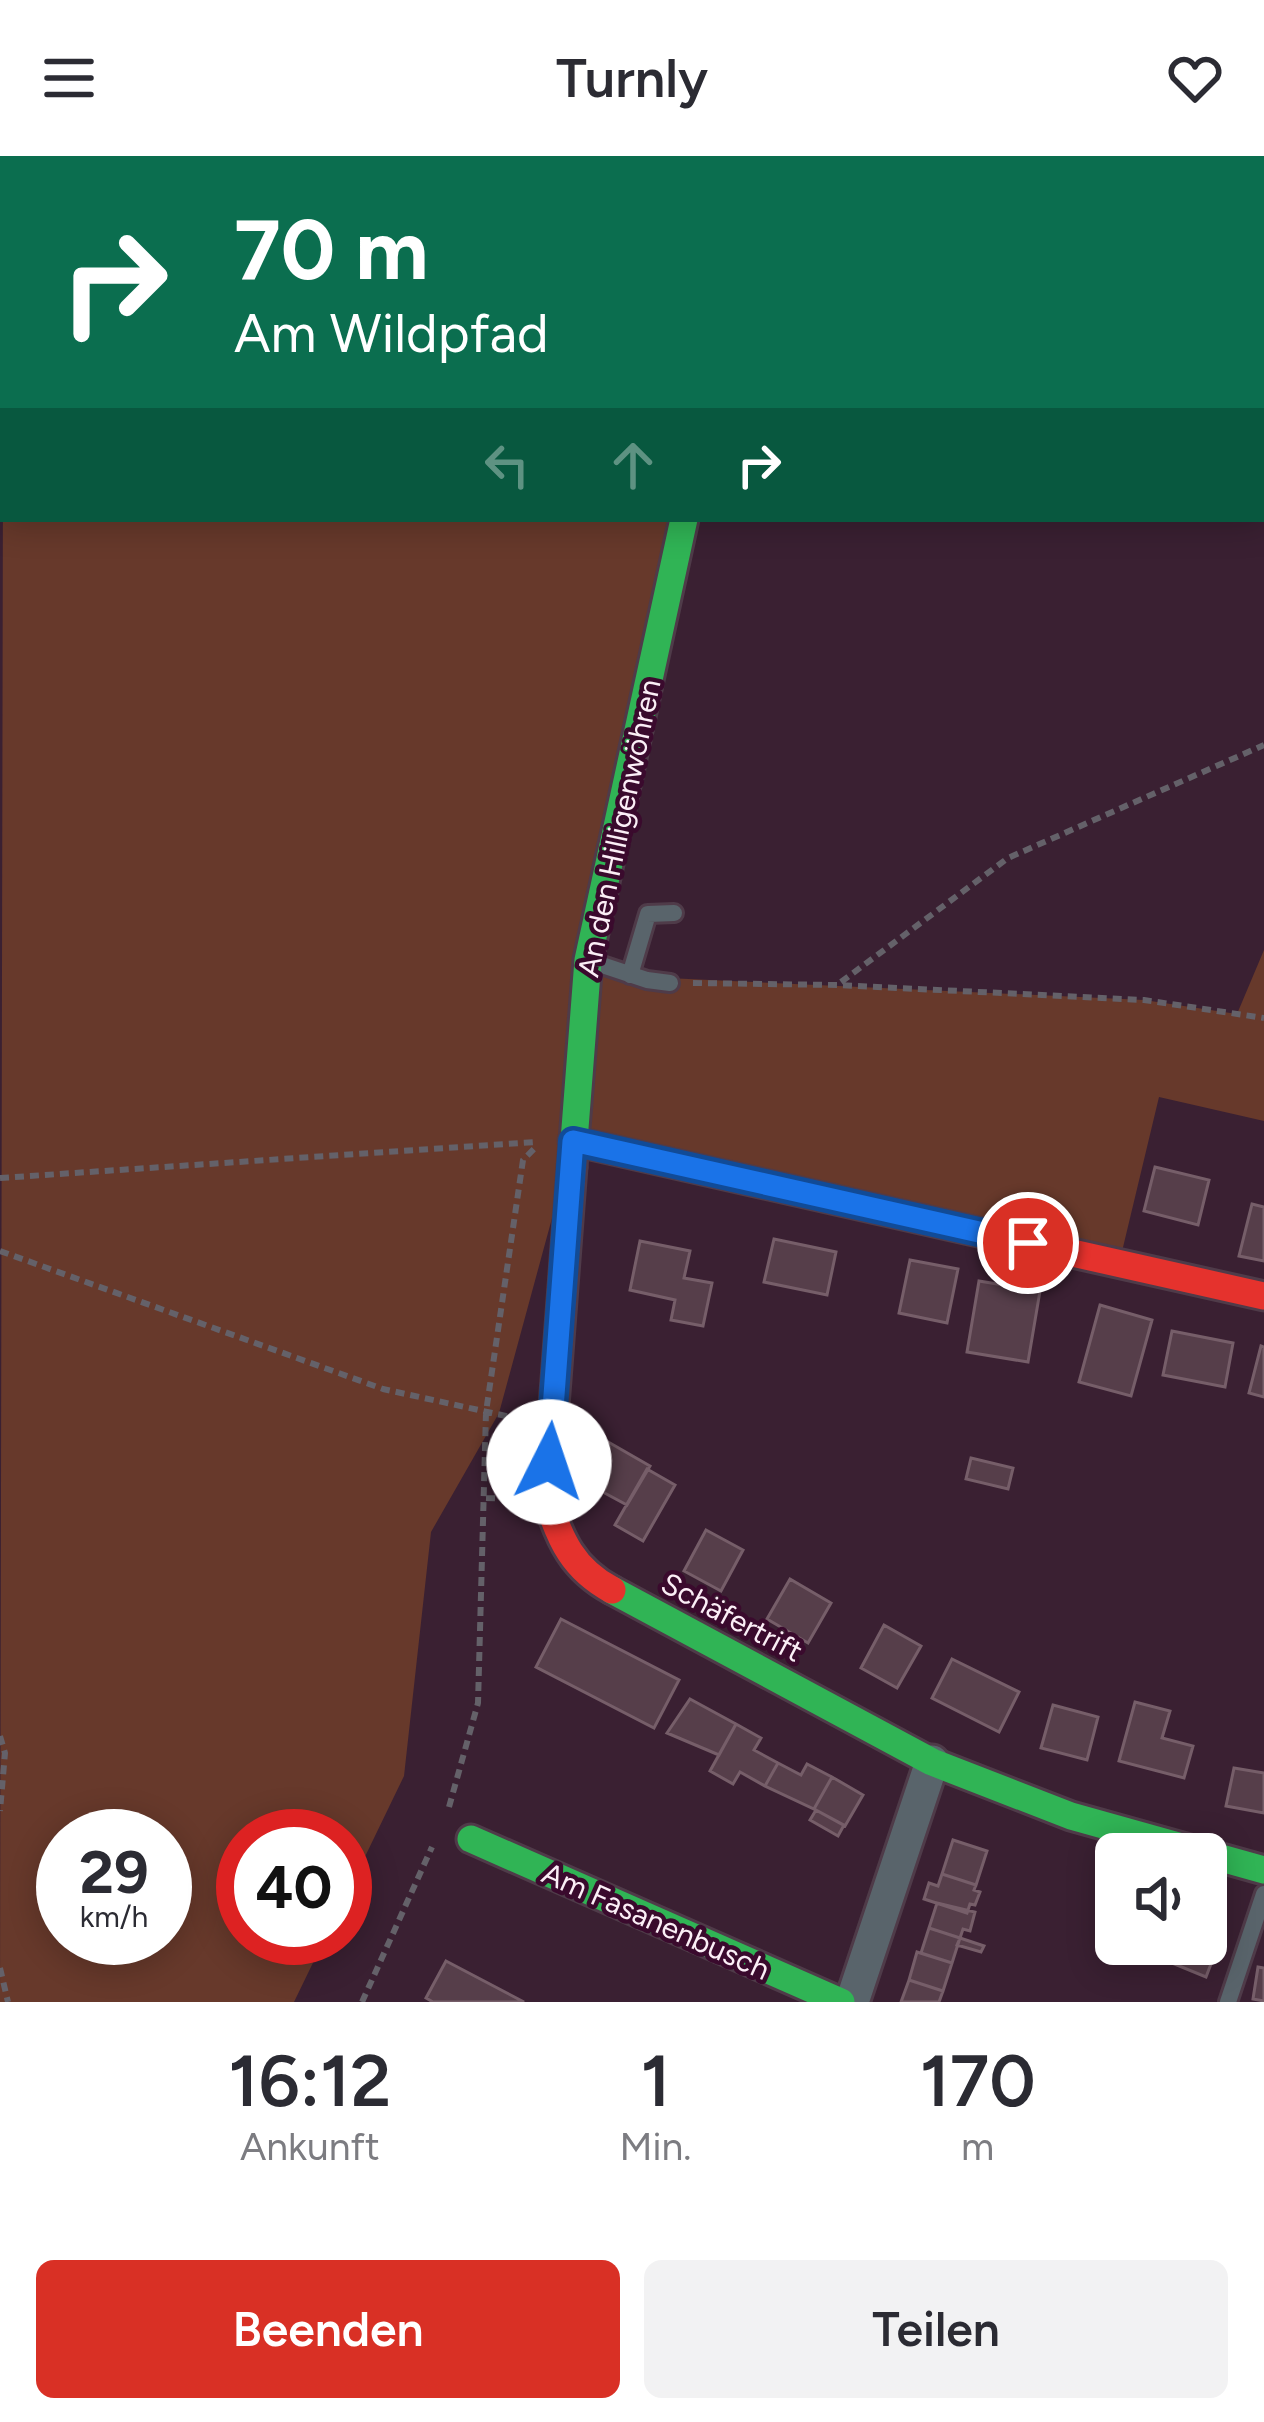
<!DOCTYPE html>
<html lang="de">
<meta charset="utf-8">
<style>
:root{--surface:#fff;--page:#f2f2f3;--text:#2b2b33;--muted:#7c7c81;--accent:#d93025}
body{margin:0;font-family:Figtree,sans-serif;background:var(--page);color:var(--text);height:100vh;display:flex;flex-direction:column;font-size:45px;white-space:nowrap}
*{box-sizing:border-box;margin:0}
p{font-size:39px;color:var(--muted)}
.icon{flex:none;width:66px;height:66px;fill:none;stroke:currentColor;stroke-width:2;stroke-linecap:round;stroke-linejoin:round}
.map{position:relative;height:1846px;overflow:hidden}
.drawer{display:flex;flex-direction:column;background:var(--surface);flex:1}
.drawer>*{flex:none}
.top-card{position:absolute;left:0px;top:0px;width:1266px;height:366px;box-shadow:0 6px 30px #0003;background:#0b6e4f;color:#fff;overflow:hidden}
.controls{position:absolute;left:1095px;top:1677px;display:grid;gap:24px}
.controls a{display:grid;place-items:center;width:132px;height:132px;border-radius:18px;background:var(--surface);box-shadow:0 6px 30px #0003;font-size:60px}
.speed{position:absolute;left:36px;top:1653px;display:flex;gap:24px;font-size:60px;font-weight:700;text-align:center}
.speed>*{display:grid;place-content:center;width:156px;height:156px;border-radius:50%;background:var(--surface);box-shadow:0 6px 30px #0003;line-height:1}
.speed small{font-size:30px;font-weight:400}
.speed .limit{border:18px solid #d22;background:#fff;color:#111}
.pin{position:absolute;display:grid;place-items:center;width:102px;height:102px;color:#fff;margin:-51px;border:6px solid #fff;border-radius:50%;box-shadow:0 3px 12px #0007}
.me{position:absolute;width:132px;margin:-66px;rotate:4deg;stroke-linejoin:round;filter:drop-shadow(0 0 9px #0008)}
.turn{display:flex;align-items:center;gap:42px;height:252px;padding:0 36px;font-size:54px}
.turn .icon{width:156px;height:156px;stroke-width:2.5}
.turn b{display:block;font-size:84px;line-height:102px}
.lanes{display:flex;align-items:center;height:114px;padding:0 36px;background:#0003;justify-content:center;gap:60px;direction:ltr}
.lanes .off{opacity:.35}
.eta{display:flex;justify-content:space-evenly;align-items:center;height:204px;text-align:center}
.eta b{font-size:72px;font-weight:600;line-height:84px}
.action{display:flex;gap:24px;margin-top:auto;padding:24px 36px}
.action a{flex:1;height:138px;border-radius:18px;background:var(--accent);color:#fff;font-size:48px;font-weight:600;line-height:138px;text-align:center}
.action a+a{background:var(--page);color:var(--text)}
header{display:flex;justify-content:space-between;align-items:center;height:156px;padding:0 36px;background:var(--surface);font-size:54px;font-weight:600}
.map>svg:first-child{display:block}
.green{fill:#67392b;fill-rule:evenodd}
.building{fill:#563e4a;stroke:#765e69;stroke-width:3}
.lines{fill:none;stroke-linecap:round;stroke-linejoin:round}
.lane-casing{stroke:#4f3b49;stroke-width:22}
.street-casing{stroke:#4f3b49;stroke-width:39}
.fast-casing{stroke:#4f3b49;stroke-width:33}
.slow-casing{stroke:#4f3b49;stroke-width:33}
.jam-casing{stroke:#4f3b49;stroke-width:33}
.path{stroke:#646169;stroke-width:6;stroke-dasharray:9 6;stroke-linecap:butt}
.lane{stroke:#59646b;stroke-width:16}
.street{stroke:#59646b;stroke-width:33}
.fast{stroke:#30b455;stroke-width:27}
.slow{stroke:#ff9f0a;stroke-width:27}
.jam{stroke:#e5322d;stroke-width:27}
.route-casing{stroke:#114b97;stroke-width:30}
.route{stroke:#1a73e8;stroke-width:21}
.labels{text-anchor:middle;dominant-baseline:central;stroke-width:9;stroke-linejoin:round;paint-order:stroke}
.street-label{font-size:30px;fill:#fbeef6;stroke:#3a0a2d}
</style>
<header><svg class="icon" aria-label="menu" viewBox="0 0 24 24"><path d="M4 6h16M4 12h16M4 18h16"/></svg>Turnly<svg class="icon" aria-label="heart" viewBox="0 0 24 24"><path d="M12 20l-8-8c-3-5 5-10 8-4 3-6 11-1 8 4z"/></svg></header>
<div class="map">
<svg width="1264" height="1846" viewBox="0 0 1264 1846">
<rect width="100%" height="100%" fill="#3a2032"/>
<!-- green -->
<path class="green" d="M0 0H446L3 3 0 94Z
M3 300V363H684L588 803 667 822 1144 844 1237 858 1264 794V965L1159 941 1119 1108 573 985 499 1257 431 1376 404 1620 345 1742V1680H243V1782H325L294 1846H0ZM63 1680H165V1782H63Z"/>
<!-- building -->
<path class="building" d="M1155 1011 1209 1024 1198 1069 1144 1055Z
M1252 1048 1264 1051V1105L1239 1100Z
M774 1083 836 1096 827 1139 764 1126Z
M640 1085 690 1095 684 1122 712 1127 703 1170 671 1164 675 1144 630 1134Z
M910 1104 958 1113 947 1167 899 1157Z
M979 1125 1040 1135 1028 1206 967 1196Z
M1100 1149 1152 1164 1131 1240 1079 1226Z
M1172 1175 1233 1187 1225 1231 1163 1219Z
M1261 1190 1264 1191V1241L1249 1237Z
M603 1283 650 1310 627 1349 599 1334Z
M971 1302 1013 1312 1008 1333 966 1323Z
M647 1313 675 1329 643 1385 615 1369Z
M706 1374 743 1394 721 1435 684 1415Z
M790 1423 831 1447 808 1487 767 1463Z
M561 1463 679 1524 654 1572 536 1511Z
M884 1469 921 1490 897 1532 861 1512Z
M952 1503 1019 1536 999 1576 932 1542Z
M690 1543 736 1568 719 1599 667 1577Z
M1135 1546 1170 1555 1162 1582 1193 1590 1184 1622 1119 1605Z
M1053 1549 1098 1561 1087 1604 1041 1592Z
M736 1568 761 1582 754 1594 778 1607 765 1630 740 1616 733 1628 710 1615Z
M778 1607 801 1619 807 1608 832 1621 814 1653 765 1630Z
M1234 1612 1264 1617V1657L1226 1650Z
M832 1621 863 1639 845 1670 814 1653Z
M816 1654 844 1669 838 1680 810 1664Z
M953 1684 987 1695 976 1729 942 1718Z
M942 1718 976 1729 974 1734 980 1736 975 1749 970 1748 967 1757 924 1743 929 1727 938 1730Z
M937 1747 975 1756 970 1775 963 1773 960 1782 929 1772Z
M929 1772 960 1782 952 1807 921 1797Z
M1206 1773 1222 1779 1206 1821 1162 1803 1168 1788H1206Z
M960 1782 984 1790 981 1796 957 1789Z
M917 1796 952 1807 943 1835 909 1824Z
M446 1805 524 1846H433L426 1842Z
M1258 1811 1264 1812V1845L1253 1843Z
M909 1824 943 1835 939 1846H901Z"/>
<g class="lines">
<!-- lane casing -->
<g class="lane-casing">
<path id="lane" d="M590 805 647 824 670 827
M630 819 648 758 674 757
M1228 1846 1264 1738"/>
</g>
<!-- street casing -->
<g class="street-casing">
<path id="street" d="M740 3V0
M852 1846 932 1606"/>
</g>
<!-- fast casing -->
<g class="fast-casing">
<path id="fast" d="M0 166 3 165
M572 1011 588 804 684 363
M612 1434 932 1606 1071 1660 1264 1714
M471 1683 841 1846"/>
</g>
<!-- slow casing -->
<g class="slow-casing">
<path id="slow" d="M660 3 672 0"/>
</g>
<!-- jam casing -->
<g class="jam-casing">
<path id="jam" d="M965 3 976 0
M0 242 3 241
M573 985 1264 1140
M572 1011 547 1343C560 1384 573 1413 612 1434"/>
</g>
<!-- path -->
<path class="path" d="M192 3 207 0
M0 42 3 41
M841 826 1008 702 1264 589
M693 827 837 829 1144 844 1264 862
M0 1022 535 986
M0 1095 383 1233 515 1262
M486 1342 512 1343
M0 1580 5 1597 0 1655
M449 1651 478 1547 486 1256 523 1004 535 992
M0 1812 8 1846
M362 1846 432 1691"/>
<!-- lane -->
<use href="#lane" class="lane"/>
<!-- street -->
<use href="#street" class="street"/>
<!-- fast -->
<use href="#fast" class="fast"/>
<!-- slow -->
<use href="#slow" class="slow"/>
<!-- jam -->
<use href="#jam" class="jam"/>
</g>
<g class="lines">
<!-- route casing -->
<g class="route-casing">
<path id="route" d="M549 1306 573 985 1028 1087"/>
</g>
<!-- route -->
<use href="#route" class="route"/>
</g>
<g class="labels">
<!-- street labels -->
<g class="street-label">
<text transform="translate(619 672) rotate(-78)">An den Hilligenwöhren</text>
<text transform="translate(732 1461) rotate(28)">Schäfertrift</text>
<text transform="translate(656 1765) rotate(24)">Am Fasanenbusch</text>
</g>
</g>
</svg>
<div class="controls">
<a><svg class="icon" aria-label="sound" viewBox="0 0 24 24"><path d="M4 9h4l5-4v14l-5-4H4zM17 9q2 3 0 6"/></svg></a>
</div>
<div class="speed"><div>29<small>km/h</small></div><div class="limit">40</div></div>
<div class="pin" style="left:1028px;top:1087px;background:#d93025"><svg class="icon" aria-label="arrive" viewBox="0 0 24 24"><path d="M6 21V4h12l-3 4 3 4H6"/></svg></div>
<svg class="me" style="left:549px;top:1306px" viewBox="-20 -20 40 40"><circle r="19" fill="#fff"/><path d="M0-13L10 11 0 6-10 11z" fill="#1a73e8"/></svg>
<div class="top-card">
<div class="turn"><svg class="icon" aria-label="right" viewBox="0 0 24 24"><path d="M7 20v-9h11M14 6l5 5-5 5"/></svg><div><b>70 m</b>Am Wildpfad</div></div>
<div class="lanes"><svg class="icon off" aria-label="left" viewBox="0 0 24 24"><path d="M17 20v-9H6M10 6l-5 5 5 5"/></svg><svg class="icon off" aria-label="ahead" viewBox="0 0 24 24"><path d="M12 20V5M6 11l6-6 6 6"/></svg><svg class="icon" aria-label="right" viewBox="0 0 24 24"><path d="M7 20v-9h11M14 6l5 5-5 5"/></svg></div>
</div>
</div>
<section class="drawer">
<div class="eta">
<div><b>16:12</b><p>Ankunft</p></div>
<div><b>1</b><p>Min.</p></div>
<div><b>170</b><p>m</p></div>
</div>
<div class="action"><a>Beenden</a><a>Teilen</a></div>
</section>
